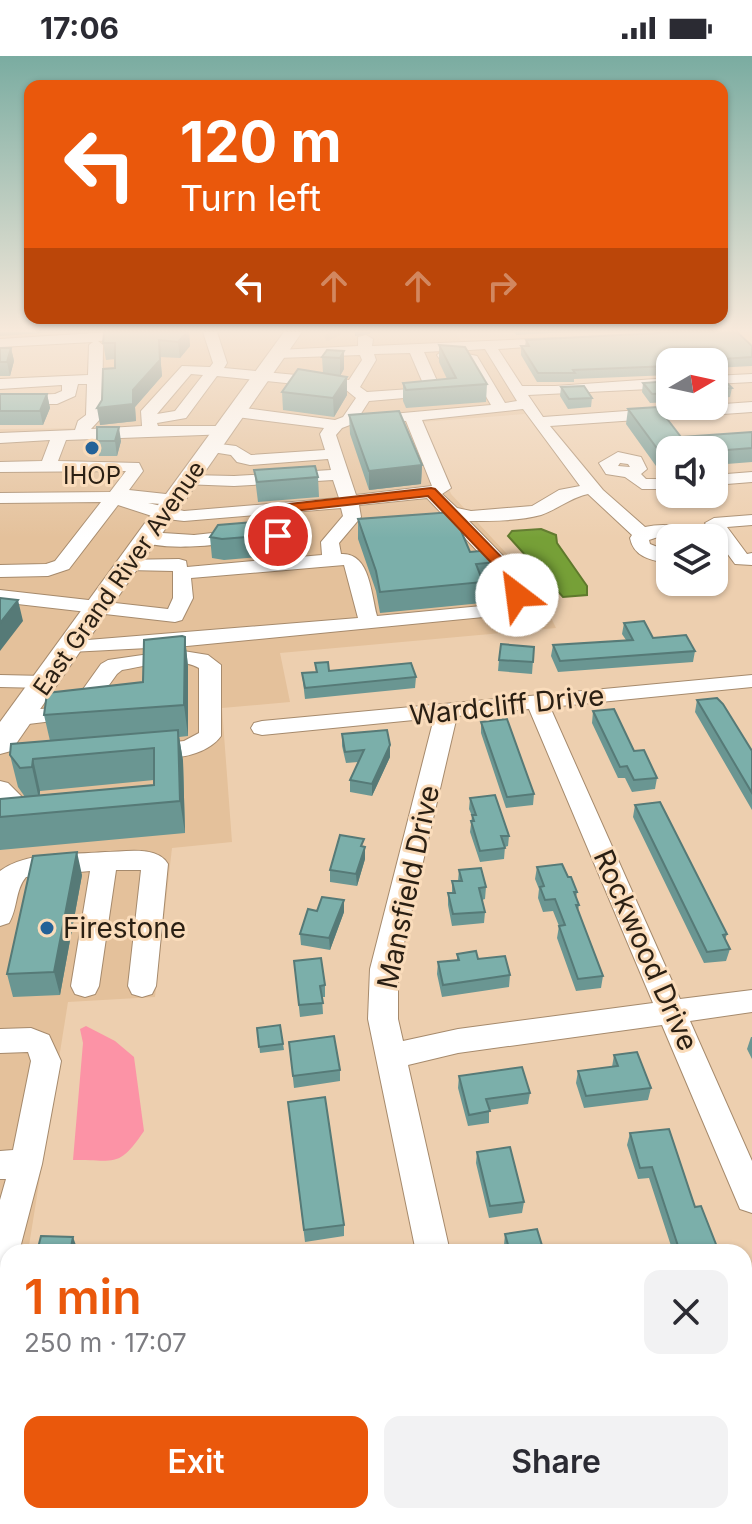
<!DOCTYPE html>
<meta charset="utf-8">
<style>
:root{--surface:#fff;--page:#f2f2f3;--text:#2b2b33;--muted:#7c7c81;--accent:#ea580c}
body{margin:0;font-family:Inter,sans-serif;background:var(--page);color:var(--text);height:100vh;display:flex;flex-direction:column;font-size:30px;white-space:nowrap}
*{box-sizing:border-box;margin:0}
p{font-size:26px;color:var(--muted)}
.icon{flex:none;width:44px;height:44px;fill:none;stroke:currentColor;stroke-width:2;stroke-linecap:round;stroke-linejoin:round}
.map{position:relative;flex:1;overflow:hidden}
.panel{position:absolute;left:0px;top:1188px;width:752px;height:280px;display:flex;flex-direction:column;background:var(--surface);border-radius:24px 24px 0 0;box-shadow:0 2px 6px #0004}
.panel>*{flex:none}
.guide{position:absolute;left:24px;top:24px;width:704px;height:244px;border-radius:16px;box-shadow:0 2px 6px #0004;background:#ea580c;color:#fff;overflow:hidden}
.needle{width:52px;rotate:81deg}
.tools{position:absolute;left:656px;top:292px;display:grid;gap:16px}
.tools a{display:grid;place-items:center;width:72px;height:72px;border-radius:16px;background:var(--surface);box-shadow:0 2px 6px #0004;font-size:40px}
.pin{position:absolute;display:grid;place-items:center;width:68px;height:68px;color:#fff;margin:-34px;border:4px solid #fff;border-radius:50%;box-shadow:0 2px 8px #0007}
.me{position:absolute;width:88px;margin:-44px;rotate:330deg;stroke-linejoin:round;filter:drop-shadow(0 0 6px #0008)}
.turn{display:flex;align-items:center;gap:28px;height:168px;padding:0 24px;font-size:36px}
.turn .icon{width:104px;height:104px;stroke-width:2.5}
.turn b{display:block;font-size:56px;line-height:68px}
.lanes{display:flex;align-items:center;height:76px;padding:0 24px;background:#0003;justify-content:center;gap:40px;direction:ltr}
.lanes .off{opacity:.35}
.round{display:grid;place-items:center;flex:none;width:84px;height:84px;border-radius:16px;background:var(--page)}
.head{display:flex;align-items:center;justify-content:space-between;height:136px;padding:0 24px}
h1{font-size:48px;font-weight:600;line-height:60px;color:var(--accent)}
.button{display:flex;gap:16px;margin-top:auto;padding:16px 24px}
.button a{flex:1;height:92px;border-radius:16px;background:var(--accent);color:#fff;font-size:32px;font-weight:600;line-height:92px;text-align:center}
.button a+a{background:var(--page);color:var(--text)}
.status{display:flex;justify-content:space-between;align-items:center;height:56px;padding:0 40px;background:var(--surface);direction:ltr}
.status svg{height:22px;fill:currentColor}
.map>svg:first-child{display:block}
.built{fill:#e4c19b}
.green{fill:#fc93a6}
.water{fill:#76a037;stroke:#5f792c;stroke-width:2}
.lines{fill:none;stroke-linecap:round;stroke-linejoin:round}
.minor-tunnel{stroke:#c6ac90;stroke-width:16;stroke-dasharray:16 8;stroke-linecap:butt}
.minor-casing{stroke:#a68a6c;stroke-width:2}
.major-casing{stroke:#a68a6c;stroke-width:2}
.minor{fill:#fff;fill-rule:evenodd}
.major{fill:#fff;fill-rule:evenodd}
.wall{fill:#6a9692;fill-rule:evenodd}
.shaded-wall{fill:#567a77}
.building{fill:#7bafaa;stroke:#567a77;stroke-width:2}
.route{fill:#ea580c;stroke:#983908;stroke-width:2}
.poi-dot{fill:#246298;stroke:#fadcbb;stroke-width:3}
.labels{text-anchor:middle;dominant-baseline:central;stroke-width:6;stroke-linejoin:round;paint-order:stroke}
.far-poi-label{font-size:24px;fill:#2a1f13;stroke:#fadcbb}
.far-street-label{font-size:24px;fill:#2a1f13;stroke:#fadcbb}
.street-label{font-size:28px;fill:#2a1f13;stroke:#fadcbb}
.poi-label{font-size:28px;fill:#2a1f13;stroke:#fadcbb;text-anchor:start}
</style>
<div class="status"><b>17:06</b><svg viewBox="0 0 49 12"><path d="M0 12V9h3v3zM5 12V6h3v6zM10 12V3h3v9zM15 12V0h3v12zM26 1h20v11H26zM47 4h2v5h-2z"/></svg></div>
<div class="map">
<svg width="752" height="1468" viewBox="0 0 752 1468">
<rect width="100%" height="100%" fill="#edcfaf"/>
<!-- built -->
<path class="built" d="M7 276H456L464 291H486L525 358 422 366 451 438 534 527 556 572 280 597 290 646 222 652 232 786 172 792 155 941 68 946 28 1196H8V1326L0 1377V373L95 372 98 278 6 283Z"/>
<!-- green -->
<path class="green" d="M86 970 115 985 134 1001 144 1075C119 1112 116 1104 73 1104L83 987 80 973Z"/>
<!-- water -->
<path class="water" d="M541 473 556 479 557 487 587 530V539L563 541 508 480 512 475Z"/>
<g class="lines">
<!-- minor-tunnel -->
<path class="minor-tunnel" d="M331 276 334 282"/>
<!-- minor casing -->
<g class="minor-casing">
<path id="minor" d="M112 276H187L180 280 98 285 103 289 102 361 91 373 142 370 141 355 182 310 210 311 213 307 203 276H217L227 307 224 312 349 324 362 304 360 299 278 302 271 298 278 294 358 290V281L366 279 373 283 372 290 556 282 561 283V289L498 293 522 330H555L670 322V332L528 339 543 361 752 346V356L550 370 603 434 645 471C663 467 685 468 699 482L664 479 649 484 650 488 670 496V508C652 504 634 502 630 482L632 479 588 438C570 442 558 453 541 459 519 465 491 465 469 465L518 515 526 529 521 549 504 559 187 590 70 596 60 590 63 586 358 562 344 509 191 522 193 542 182 564 175 566 0 546V534L168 553 173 542V515L128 514 121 512 118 508 121 504 179 503 186 505 187 511 322 499 321 486 343 460 341 452 184 465 158 462 118 449 69 513 48 520 0 521V509L46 508 55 505 101 446 0 447V437L110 436 126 415 0 416V406L42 405 50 384 0 387V377L75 374 78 365 86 359 87 328H78L75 340 57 348H18L13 346V340L55 338 62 335V329L0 333V323L88 319 89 289 93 286 0 291V283ZM485 293 517 345 505 347 477 300 454 295ZM442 295 437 299 439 302 466 306 491 349 392 358V364L406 365 432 430 356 439 336 379 342 372 355 367 369 345 439 339 442 336 424 296ZM410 297 425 332 367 336 360 331 376 304 374 298ZM191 318 203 319 175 355 157 358ZM217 320 345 333 356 342 343 361 335 364 237 351 229 356 237 361 324 372 320 378 325 394 251 399 236 390 212 387 204 392 206 395 231 399 237 406 250 409 328 403 331 414 234 420 189 419 183 420 180 424 183 428 234 430 333 424 339 442 184 455 148 447 175 449 184 444 175 439 129 434 143 415 139 407 58 405 66 384 230 378V372L224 370H158L157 367 186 362ZM523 353 580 430 559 434 532 450 471 455 457 452 442 438 451 432 422 364ZM427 442 502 521 506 529 504 542 492 549 377 560C371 538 370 496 341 498L339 487 361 461 359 449Z
M752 318V326L714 328V320Z
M618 396 641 401 647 413 641 418 646 423H670V433H642L625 421 606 418 599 407ZM620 407 628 408 630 411 618 410Z
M752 416V426L714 429V419Z
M752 459V469L727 471 747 498 752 497V509L735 508 705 467 714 462Z
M240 474 247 476 249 480 247 484C225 489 153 497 138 482L147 476 194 479Z
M177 594 208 599 221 609V680C206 701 166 706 142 700L138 695 142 690 184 685 199 677V612C177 600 146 610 122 614L117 618 86 661 20 669 12 667 9 662 12 657 20 655 71 650 101 608 108 604Z
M0 619 45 620 56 626 45 632 0 631Z
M752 619V631L550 651 680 943 752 934V956L690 965 752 1105V1157L740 1153 662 969 458 997 408 1009 450 1196H416L368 963 370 913 434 662 262 679 254 677 251 672 254 667 262 665ZM529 653 653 947 458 973 403 985 398 963V913L457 660Z
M0 725 8 727 26 745 9 763 0 765Z
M105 796C124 796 157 789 168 808L156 930 152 938 142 941 132 938 128 930 141 814H116L99 930 95 938 85 941 75 938 71 930 90 815 26 821C15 834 18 852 9 867L0 870V815C27 795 71 799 105 796Z
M31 972 49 979 61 1005 42 1108 19 1196H8V1214L0 1217V1144L6 1123H0V1095L13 1094 31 1005 28 996 0 997V973Z
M115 1460H155L154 1468H114Z
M468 1460H508L510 1468H470Z"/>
</g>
<!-- major casing -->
<g class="major-casing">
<path id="major" d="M284 276H302L11 695 0 698V666Z"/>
</g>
<!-- minor -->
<use href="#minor" class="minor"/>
<!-- major -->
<use href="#major" class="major"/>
</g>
<!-- wall -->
<path class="wall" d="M0 276H45L42 277 0 280Z
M104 276H189L190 290 180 302 160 301 162 320 135 351 136 365 100 369 102 344 115 312V303L106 304 103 287Z
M514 276H567L516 279Z
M526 284 752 290V310L714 312V306H670V319L574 323V326H537L521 299V290H525Z
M439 289 487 328 486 346 406 352 403 345V327L447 323 439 306Z
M0 292H11L14 305 10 320H0Z
M344 295V313L340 320 347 321V339L334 361 283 354 282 336 323 317 322 301Z
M714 321 732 332 730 341 714 343Z
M670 325V346L650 347 642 336 643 327Z
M561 331 592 342 591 351 568 353 560 340Z
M0 338H47L50 352 43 369H0Z
M628 353 681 381 752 376V406L714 409V394H670V412L656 410 626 368Z
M349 359 422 409 421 428 369 434 350 378Z
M97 385H121L117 400H99Z
M254 414 318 421 319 441 258 446Z
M358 463 470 496 497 506 495 527 483 528 482 547 380 557 376 535 358 483Z
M295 477 296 498 224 504 212 502 210 481Z
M624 567 653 582 695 595 693 606 558 616 551 600 553 589 626 584 622 578Z
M185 581 188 611V680L179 681 183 705 185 777 0 794V743L25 741 18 731 10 699 50 685 44 659 143 626ZM154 724V729L40 739V735Z
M534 591 532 618 498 615 499 604Z
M315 607 329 615 416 621 415 632 305 643 302 617 316 616Z
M697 644 752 695V754L695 656Z
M593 655 634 695 657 722 655 733 632 736 625 722H618L592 667Z
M481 666 534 738 533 749 506 752 481 677Z
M342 678 390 701 372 740 350 736V724L358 706 346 707 342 690Z
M470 742 509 780 508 790 505 791 504 803 480 806 470 776 472 760 469 753Z
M635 749 727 878 725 884 730 893 726 905 704 907 633 761Z
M364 791 365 803 357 830 330 826V814Z
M537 811 568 821 577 836 576 842 579 849 578 855 603 920 601 932 576 935 557 882 559 870 553 855 543 856 538 842 539 833 535 823Z
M459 814 486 831 485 843 482 844 485 856 484 867 452 870 448 849V837H452V825H458Z
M82 819 60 939 13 941 7 918Z
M344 844V856L330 894 301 889 300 878 317 855Z
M457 898 478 903 510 919 509 931 442 941 437 918 438 906 457 904Z
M294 905 325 929V941H322L323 958 300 961Z
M257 972 283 988 284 994 260 997Z
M751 981H752V1003L747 993Z
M289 986 340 1014V1025L294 1032Z
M614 999 651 1032 648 1044 584 1052 576 1027 578 1015 612 1011Z
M459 1020 530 1037 528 1048 489 1054V1067L468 1070 458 1032Z
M289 1057 344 1169V1180L305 1186Z
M630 1077 719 1196H673L649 1122 638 1123 627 1089Z
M477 1096 524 1146 522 1157 489 1162 476 1107Z
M505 1178 544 1196H505L504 1189Z
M744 1270 752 1290V1304L750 1308 744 1309Z
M752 1346V1413L748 1403 744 1404V1348Z
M247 1460V1468H154Z
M587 1460H619L589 1465Z"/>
<!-- shaded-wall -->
<path class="shaded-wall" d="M187 276H189L190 290 180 302 178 286Z
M355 276H370V278L355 280Z
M159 284 162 320 135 351 136 365 100 369 97 352 133 334Z
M11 292 14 305 10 320 7 306Z
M344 295V313L340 320V302Z
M347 321V339L334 361 333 342Z
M47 338 50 352 43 369 40 355Z
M119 371 121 385 117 400 115 385Z
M422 409 421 428 369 434V415Z
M18 544 23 565 0 595V567Z
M185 581 188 611V680L184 649Z
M178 674 183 705 185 777 180 745Z
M390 689V701L372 740V728Z
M33 703 40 735 39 743 32 711Z
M365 791V803L357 830 356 818Z
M77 796 82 819 60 939 54 916Z
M344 844V856L330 894 329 882Z
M73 1181 77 1192 76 1196H70Z"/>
<!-- building -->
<path class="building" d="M104 276H187L178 286 159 284 160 304 133 334V348L97 352 102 344 103 313 115 312V287H103Z
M677 276H737L752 290V301L705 304 707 306H670V310L573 314 575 317H538L521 290H529L526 284Z
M439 289 465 291 487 328 406 334 403 327 456 322Z
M0 292H11L7 306H0Z
M327 294 344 295 340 302 322 301Z
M298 313 347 321 333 342 282 336Z
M714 321 722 322 732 332 714 334Z
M670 325V337L652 338 643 327Z
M584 330 592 342 569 343 561 331Z
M0 338H47L40 355H0Z
M658 351 681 381 752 376V392L714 395 670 394V397L659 395 628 353Z
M399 355 422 409 369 415 349 359Z
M97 371H119L115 385H97Z
M315 410 318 421 257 426 254 414Z
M453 456 470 496 491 494 497 506 476 508 483 526 380 536 376 515 358 463Z
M254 466 270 468 295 477 222 483 210 481 218 469Z
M0 542 18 544 0 567Z
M644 565 653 582 686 579 695 595 560 605 553 589 633 584 624 567Z
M182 580 185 581 184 649 44 659 47 637 143 626 144 584Z
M501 588 534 591 533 606 499 604Z
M328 606 329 615 411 607 416 621 305 632 302 617 317 616 315 607Z
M717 642 723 648 752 695V737L697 644Z
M614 653 634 695 644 694 657 722 634 724 627 710 620 711 593 655Z
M507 663 534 738 507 741 481 666Z
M178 674 180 745 0 761V743L154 729V692L33 703 32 711 20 712 10 699 11 688Z
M387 674 390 689 372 728 350 724 364 694 345 696 342 678Z
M495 739 509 780H501L505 792 480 795 471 765H474L472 759H476L470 742Z
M660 746 727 878 723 879 730 893 707 896 635 749Z
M340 779 364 783 361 790 365 791 356 818 330 814Z
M77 796 54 916 7 918 33 800Z
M562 808 568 821H571L577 836H574L579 849H576L603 920 578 923 559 870 565 869 555 843 545 844 540 831 544 830 537 811Z
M481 812 486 831 479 832 485 856 453 858 448 837H455L452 825H462L459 814Z
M322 841 344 844 329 882 300 878 308 853 317 855Z
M476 895 478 903 505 900 510 919 443 929 438 906 459 904 457 898Z
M321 902 325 929 320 930 323 947 299 949 294 905Z
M280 969 283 988 259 991 257 972Z
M334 980 340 1014 293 1020 289 986Z
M637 996 651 1032 586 1040 578 1015 618 1010 614 999Z
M522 1011 530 1037 486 1043 490 1055 469 1059 459 1020Z
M325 1041 344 1169 304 1174 288 1046Z
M669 1073 695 1151 701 1150 719 1196H680L652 1111 640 1112 630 1077Z
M510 1091 524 1146 490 1150 477 1096Z
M537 1173 544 1196H510L505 1178Z
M41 1180 73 1181 70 1196H37Z
M744 1270 752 1290V1298L744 1299Z
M752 1346V1393L745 1394 744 1391V1348Z
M154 1460H246V1462L207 1468H154Z
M331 1460H416L417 1468H332Z"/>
<!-- sky -->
<linearGradient id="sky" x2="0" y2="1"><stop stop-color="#7aaca1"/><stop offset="0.57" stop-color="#f7e9db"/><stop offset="1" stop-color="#f7e9db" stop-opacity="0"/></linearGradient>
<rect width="752" height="482" fill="url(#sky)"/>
<!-- route -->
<path class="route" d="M431 432 435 433 516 516 524 529 522 542H511L504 520 428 440 275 457 273 475 283 477V483L264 482 257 478 262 471 263 451Z"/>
<!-- markers -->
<g class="poi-dot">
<circle cx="92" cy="392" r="8"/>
<circle cx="47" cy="872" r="8"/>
</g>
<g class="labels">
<!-- far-poi labels -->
<g class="far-poi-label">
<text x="92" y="419">IHOP</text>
</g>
<!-- far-street labels -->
<g class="far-street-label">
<text transform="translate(119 522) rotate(-55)">East Grand River Avenue</text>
</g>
<!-- street labels -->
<g class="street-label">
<text transform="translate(507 649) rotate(-6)">Wardcliff Drive</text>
<text transform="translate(408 831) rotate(-78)">Mansfield Drive</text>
<text transform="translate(646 894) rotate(66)">Rockwood Drive</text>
</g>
<!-- poi labels -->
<g class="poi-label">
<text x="63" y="872">Firestone</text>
</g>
</g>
</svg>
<div class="tools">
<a><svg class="needle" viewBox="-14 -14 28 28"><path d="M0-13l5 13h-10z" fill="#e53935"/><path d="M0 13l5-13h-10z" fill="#7c7c81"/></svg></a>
<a><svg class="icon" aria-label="sound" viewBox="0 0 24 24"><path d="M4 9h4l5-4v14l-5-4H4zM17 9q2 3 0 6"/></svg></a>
<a><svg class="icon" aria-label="layers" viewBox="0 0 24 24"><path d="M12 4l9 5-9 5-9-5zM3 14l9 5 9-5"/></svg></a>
</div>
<div class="pin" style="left:278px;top:480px;background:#d93025"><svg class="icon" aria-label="arrive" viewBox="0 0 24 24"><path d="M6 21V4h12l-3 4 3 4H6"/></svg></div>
<svg class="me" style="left:517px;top:539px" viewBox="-20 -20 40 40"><circle r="19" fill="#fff"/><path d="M0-13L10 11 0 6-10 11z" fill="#ea580c"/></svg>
<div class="guide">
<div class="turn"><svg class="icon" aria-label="left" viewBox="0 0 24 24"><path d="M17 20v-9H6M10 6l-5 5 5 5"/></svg><div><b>120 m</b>Turn left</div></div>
<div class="lanes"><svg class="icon" aria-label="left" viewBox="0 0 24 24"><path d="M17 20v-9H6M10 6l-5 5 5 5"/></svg><svg class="icon off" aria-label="ahead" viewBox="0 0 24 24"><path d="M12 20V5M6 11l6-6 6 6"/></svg><svg class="icon off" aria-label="ahead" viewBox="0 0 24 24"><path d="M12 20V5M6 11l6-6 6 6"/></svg><svg class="icon off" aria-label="right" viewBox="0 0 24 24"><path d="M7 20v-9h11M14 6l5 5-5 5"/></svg></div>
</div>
<section class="panel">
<div class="head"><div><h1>1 min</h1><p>250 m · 17:07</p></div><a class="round"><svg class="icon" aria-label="close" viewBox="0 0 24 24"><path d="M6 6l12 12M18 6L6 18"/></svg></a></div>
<div class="button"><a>Exit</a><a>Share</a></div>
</section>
</div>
